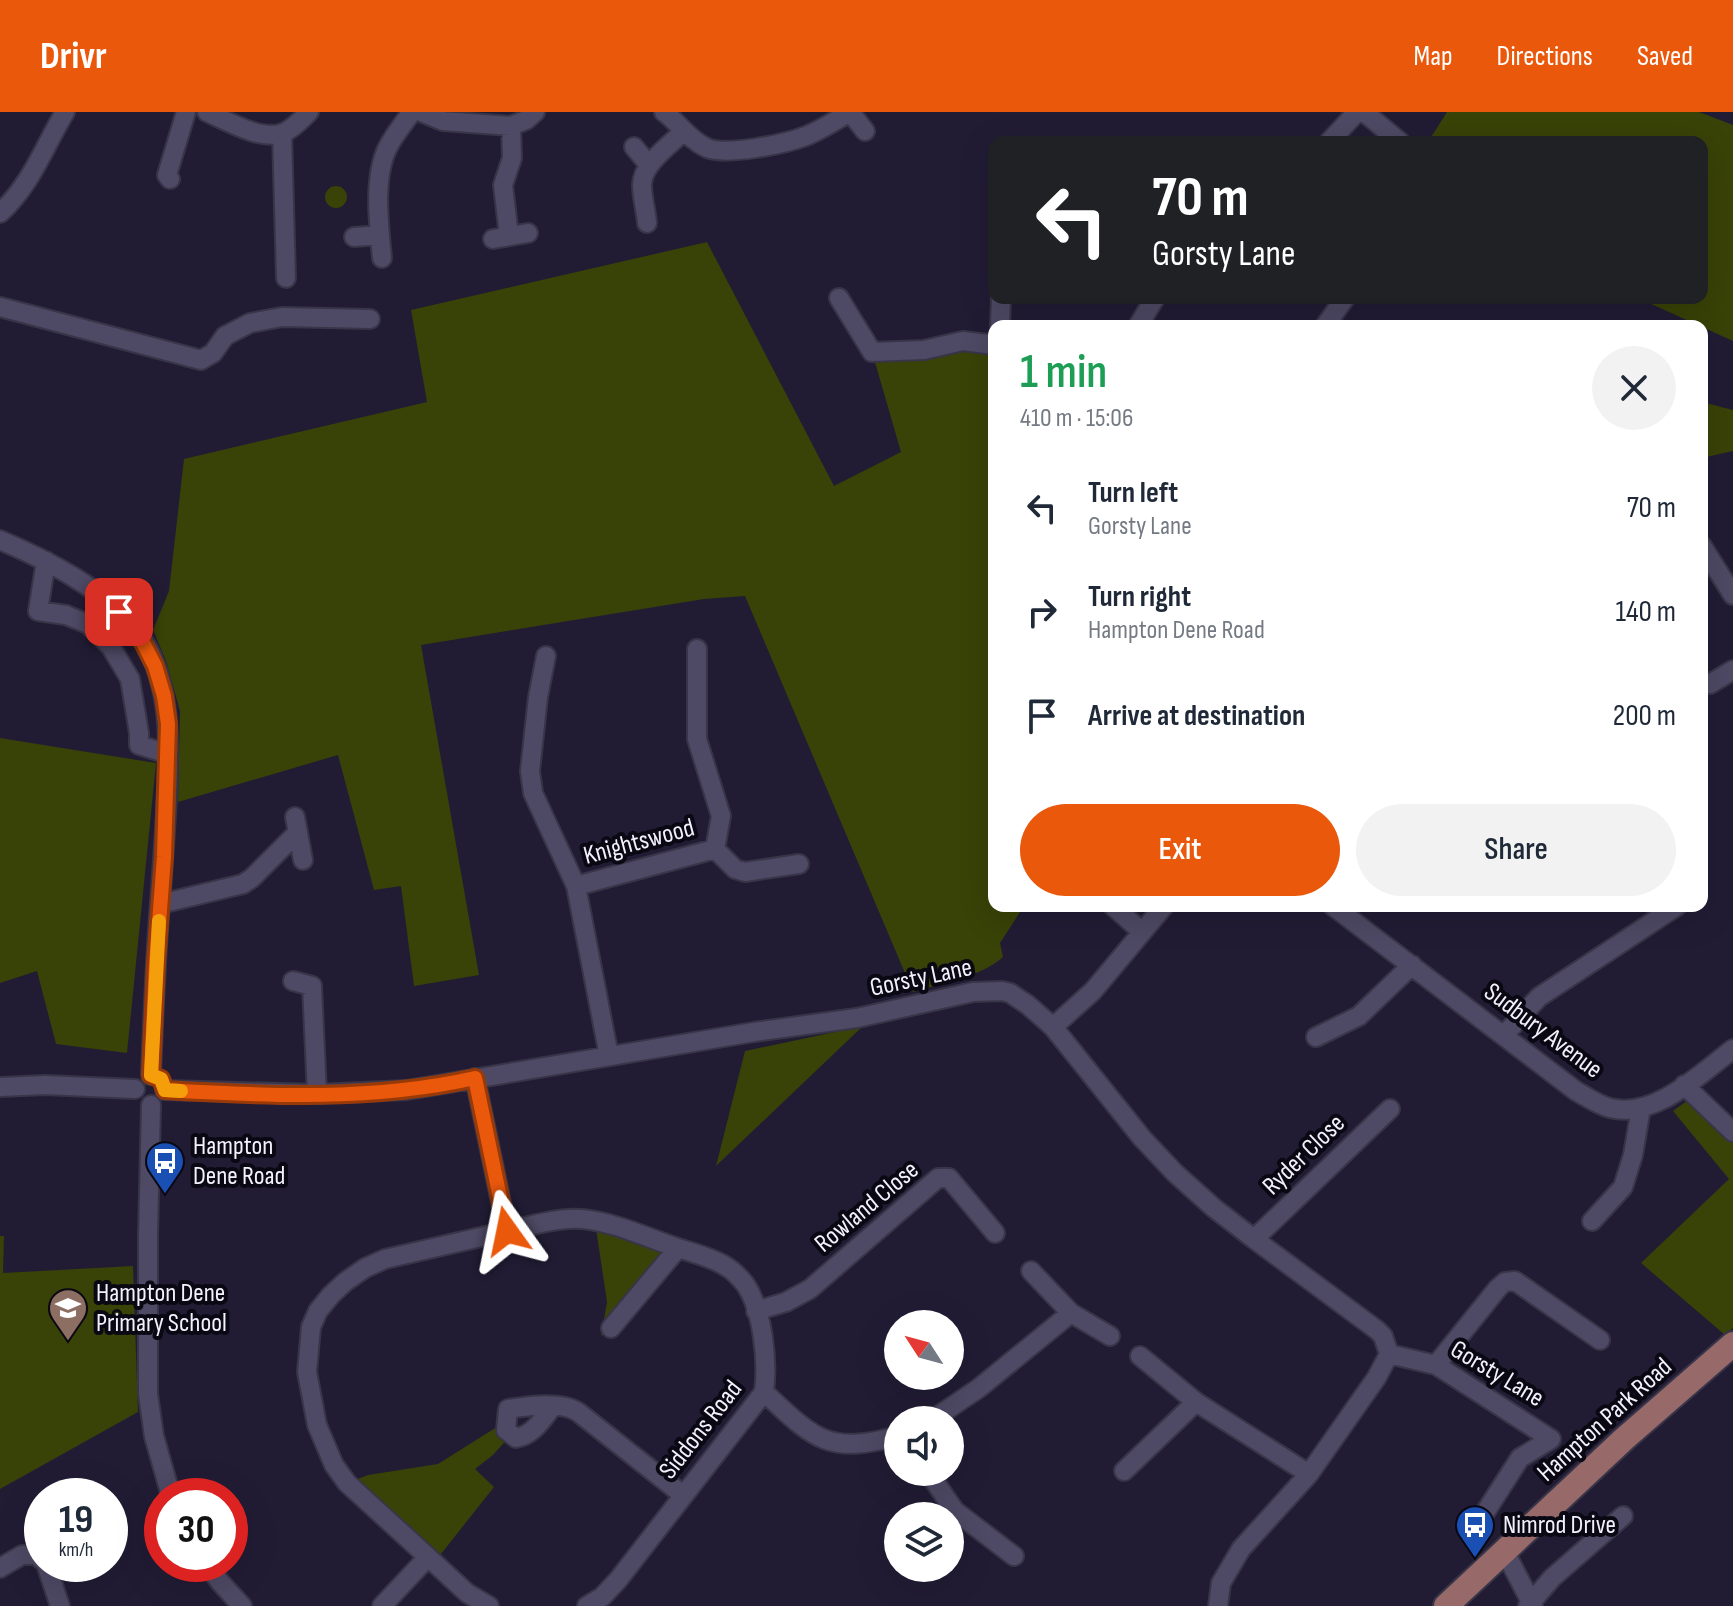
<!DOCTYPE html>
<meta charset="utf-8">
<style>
:root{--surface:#fff;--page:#f2f2f3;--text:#1f2937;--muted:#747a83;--accent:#ea580c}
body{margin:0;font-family:"Sofia Sans Condensed",sans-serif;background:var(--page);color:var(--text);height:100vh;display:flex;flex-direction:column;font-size:30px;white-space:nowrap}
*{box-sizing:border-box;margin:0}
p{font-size:26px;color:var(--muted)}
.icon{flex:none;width:44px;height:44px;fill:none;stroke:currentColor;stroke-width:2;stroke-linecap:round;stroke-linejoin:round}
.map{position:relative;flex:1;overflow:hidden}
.sheet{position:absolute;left:988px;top:208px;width:720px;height:592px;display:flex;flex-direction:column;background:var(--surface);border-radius:16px;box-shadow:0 8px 32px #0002}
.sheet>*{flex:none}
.guide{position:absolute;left:988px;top:24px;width:720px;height:168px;border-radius:16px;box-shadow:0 8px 32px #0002;background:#202124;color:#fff;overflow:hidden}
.needle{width:52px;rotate:306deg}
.controls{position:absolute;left:884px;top:1198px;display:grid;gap:16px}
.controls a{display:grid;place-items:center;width:80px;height:80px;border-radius:50%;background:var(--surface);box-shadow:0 8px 32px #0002;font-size:40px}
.speed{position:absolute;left:24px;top:1366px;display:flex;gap:16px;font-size:40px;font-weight:700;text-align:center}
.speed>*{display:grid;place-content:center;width:104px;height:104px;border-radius:50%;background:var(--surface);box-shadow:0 8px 32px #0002;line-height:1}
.speed small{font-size:20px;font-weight:400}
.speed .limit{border:12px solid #d22;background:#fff;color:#111}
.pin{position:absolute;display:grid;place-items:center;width:68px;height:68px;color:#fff;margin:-34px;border-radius:16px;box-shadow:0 4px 12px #0006}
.me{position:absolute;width:88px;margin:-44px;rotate:348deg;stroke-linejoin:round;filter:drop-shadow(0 0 6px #0008)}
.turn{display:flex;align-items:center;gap:28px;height:168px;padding:0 32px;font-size:36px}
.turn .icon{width:104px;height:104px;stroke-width:2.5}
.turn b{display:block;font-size:56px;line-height:68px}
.round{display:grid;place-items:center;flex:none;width:84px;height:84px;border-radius:42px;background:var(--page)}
.headline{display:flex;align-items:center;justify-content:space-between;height:136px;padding:0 32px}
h1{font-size:48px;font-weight:600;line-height:60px;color:#1e9e55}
.primary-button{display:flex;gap:16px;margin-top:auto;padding:16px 32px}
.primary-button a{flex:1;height:92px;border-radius:48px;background:var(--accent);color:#fff;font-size:32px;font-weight:600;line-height:92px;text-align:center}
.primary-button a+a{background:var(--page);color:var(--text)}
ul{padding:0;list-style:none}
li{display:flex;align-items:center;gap:24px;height:104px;padding:0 32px}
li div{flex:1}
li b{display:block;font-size:30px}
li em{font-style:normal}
header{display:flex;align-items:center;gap:48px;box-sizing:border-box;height:112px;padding:0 40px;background:var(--accent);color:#fff}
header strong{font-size:38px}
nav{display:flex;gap:44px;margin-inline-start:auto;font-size:28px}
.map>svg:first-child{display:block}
.green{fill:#394207}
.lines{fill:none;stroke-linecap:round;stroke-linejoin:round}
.minor-casing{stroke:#393548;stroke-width:22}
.major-casing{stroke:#393548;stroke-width:28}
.minor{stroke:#4e4964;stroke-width:18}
.major{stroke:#976a69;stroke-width:24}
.route-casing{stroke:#983908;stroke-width:20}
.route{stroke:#ea580c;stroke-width:14}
.slow{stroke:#f59e0b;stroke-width:14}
.labels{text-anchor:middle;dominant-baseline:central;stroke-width:8;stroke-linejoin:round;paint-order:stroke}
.street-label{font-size:26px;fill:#f3f1fe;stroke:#0a0812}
.poi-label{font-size:26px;fill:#f3f1fe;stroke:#0a0812;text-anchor:start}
</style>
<header>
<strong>Drivr</strong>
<nav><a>Map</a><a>Directions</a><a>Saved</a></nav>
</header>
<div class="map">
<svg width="1733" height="1494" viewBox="0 0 1733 1494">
<rect width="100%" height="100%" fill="#211c34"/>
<!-- green -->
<path class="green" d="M1447 0H1699L1733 13V229L1638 186H1702V30H1428Z
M325 85a11 11 0 1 1 22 0a11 11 0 1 1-22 0Z
M707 130 834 374 901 340 872 240 994 233V794H1024L1000 831 1003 845C979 866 942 871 913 880L745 484 704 487 421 533 479 863 414 874 401 774 374 778 338 643 178 690 180 599 166 549 153 518 169 479 184 347 427 290 411 198Z
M1702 290 1733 298V339L1702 346Z
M0 626 156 651 127 941 56 932 37 859 0 871Z
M863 914 716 1054 745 939Z
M1691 986 1733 1019V1216L1725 1223 1641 1151 1729 1067 1673 999Z
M595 1110 678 1136 611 1216 601 1224 607 1190Z
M0 1124H4L3 1161 133 1154 138 1300 0 1377Z
M500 1313 511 1323 493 1343 475 1357 494 1375 441 1442 428 1445 347 1371 368 1363 438 1352Z"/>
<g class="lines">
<!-- minor casing -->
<g class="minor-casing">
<path id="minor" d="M207 0C227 9 261 29 283 21 293 17 302 7 309 0
M421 0 443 9 511 14 526 8 535 0
M664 0C679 11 689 28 707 36 727 44 785 32 806 24 821 18 835 9 850 0L865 19
M1364 0 1400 30
M282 21 286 166
M1329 30 1357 0
M634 35 649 53
M170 67 167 63 186 0
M0 101C31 73 44 35 65 0
M647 111C646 99 642 85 642 73 642 52 670 33 684 19
M509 124 503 73 512 46 511 14
M354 125 380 123
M493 127 528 121
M382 146C379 114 373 67 387 37 393 24 403 12 412 0
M839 186 872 240 924 238 963 229 994 233
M0 195 201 248 213 241 225 224 250 211 282 205 370 207
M1000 214 1001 186
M1138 214 1155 186
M1325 214 1345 186
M0 428C47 448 105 477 136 518 172 566 169 627 167 683 165 723 162 764 159 804 155 857 153 910 151 963
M1702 434 1733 483
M46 449 38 499 66 503 88 512 111 535 130 567 139 621V633L168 642
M546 544 538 585 530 659 533 681 576 774 609 944
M1710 572 1733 558
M295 705 303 748
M715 737 735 757 745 760 799 752
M576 774 715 737 721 704 697 627V537
M160 792 243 772 252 766 298 720
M1113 794 1141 819
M1333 794 1576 979C1587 985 1598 993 1610 996 1655 1007 1700 962 1733 937
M293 869 312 874 317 982
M1053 915 1093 879 1164 794
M1504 923 1539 885 1677 794
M1316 925 1359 904 1412 853
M1684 973 1733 1020
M0 975 45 973 135 977
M165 978 317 982 407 978 754 920 857 906 973 880 1002 879 1010 881 1028 893 1053 915 1142 1026 1175 1061 1214 1096 1254 1127 1377 1218 1383 1224 1389 1242
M151 993 148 1124V1282L154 1324 171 1384
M1592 1109 1623 1075 1633 1043 1641 996
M507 1119C527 1115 548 1108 568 1107 601 1104 645 1125 675 1135 692 1141 712 1145 727 1155 734 1159 740 1166 745 1172 763 1198 768 1249 764 1280L618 1468 602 1485 587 1494
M1254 1127 1390 997
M756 1199 786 1190 810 1177 938 1066H949L995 1121
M1071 1201 1110 1224
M611 1216 678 1136
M1389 1242 1436 1253 1551 1327 1520 1346 1479 1410
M1140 1244 1196 1290
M1436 1253 1498 1176 1505 1170 1515 1169 1600 1228
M764 1280C814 1327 828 1343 898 1324
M552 1295C542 1308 533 1323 516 1326L506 1318 508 1297C527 1294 562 1289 578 1300L683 1383
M932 1308 979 1276 1071 1201 1031 1159
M1124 1359 1196 1290 1309 1362
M928 1360 955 1399 1014 1444
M1504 1438 1533 1494
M428 1445 467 1481 489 1494
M46 1452 60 1494
M207 1452 220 1470 242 1494
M0 1456 22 1443H36L42 1448
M382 1494 428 1445 347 1371 334 1353 317 1313 307 1260 311 1215 318 1199 331 1183 345 1170 365 1156 385 1147 507 1119 475 966
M1218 1494 1221 1471 1241 1437 1309 1362 1377 1265 1389 1242
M1528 1494 1552 1466 1623 1404"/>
</g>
<!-- major casing -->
<g class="major-casing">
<path id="major" d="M1446 1494 1624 1327 1733 1232"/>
</g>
<!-- minor -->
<use href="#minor" class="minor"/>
<!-- major -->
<use href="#major" class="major"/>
</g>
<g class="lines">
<!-- route casing -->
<g class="route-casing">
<path id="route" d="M119 500 137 519 155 554 164 584 168 612 164 745 156 851 151 963 161 967 165 978C267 984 374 989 475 966L507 1119"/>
</g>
<!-- route -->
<use href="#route" class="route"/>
<!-- slow -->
<path class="slow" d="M159 809 151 963 161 967 165 978 181 979"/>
</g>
<!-- icons -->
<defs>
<g id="bus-pin" transform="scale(2)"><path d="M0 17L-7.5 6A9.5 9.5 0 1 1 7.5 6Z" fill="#1a4fb4" stroke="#0a0812"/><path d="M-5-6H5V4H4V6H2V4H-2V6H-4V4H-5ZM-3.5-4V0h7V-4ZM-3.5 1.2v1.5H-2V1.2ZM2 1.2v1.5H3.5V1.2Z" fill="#fff"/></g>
<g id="school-pin" transform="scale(2)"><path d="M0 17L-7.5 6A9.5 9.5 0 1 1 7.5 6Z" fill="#8d6e63" stroke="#0a0812"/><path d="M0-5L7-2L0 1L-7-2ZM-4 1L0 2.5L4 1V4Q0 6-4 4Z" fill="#fff"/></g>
</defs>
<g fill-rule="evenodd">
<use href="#bus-pin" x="165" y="1049"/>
<use href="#school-pin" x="68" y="1196"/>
<use href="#bus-pin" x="1475" y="1413"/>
</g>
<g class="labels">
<!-- street labels -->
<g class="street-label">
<text transform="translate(639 730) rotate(-15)">Knightswood</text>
<text transform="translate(921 866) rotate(-12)">Gorsty Lane</text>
<text transform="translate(1543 919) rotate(37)">Sudbury Avenue</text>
<text transform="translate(1304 1043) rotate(-44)">Ryder Close</text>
<text transform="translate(867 1095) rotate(-40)">Rowland Close</text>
<text transform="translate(1497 1262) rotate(31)">Gorsty Lane</text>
<text transform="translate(1605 1308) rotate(-42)">Hampton Park Road</text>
<text transform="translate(701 1318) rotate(-52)">Siddons Road</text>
</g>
<!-- poi labels -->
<g class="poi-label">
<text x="193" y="1034">Hampton<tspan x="193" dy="30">Dene Road</tspan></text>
<text x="96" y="1181">Hampton Dene<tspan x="96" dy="30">Primary School</tspan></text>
<text x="1503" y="1413">Nimrod Drive</text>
</g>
</g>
</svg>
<div class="controls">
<a><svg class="needle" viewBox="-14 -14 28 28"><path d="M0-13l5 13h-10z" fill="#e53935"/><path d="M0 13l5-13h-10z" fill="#747a83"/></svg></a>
<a><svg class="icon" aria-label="sound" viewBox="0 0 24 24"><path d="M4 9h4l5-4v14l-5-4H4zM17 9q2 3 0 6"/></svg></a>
<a><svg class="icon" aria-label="layers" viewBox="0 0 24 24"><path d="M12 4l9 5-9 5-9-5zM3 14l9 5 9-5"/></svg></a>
</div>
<div class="speed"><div>19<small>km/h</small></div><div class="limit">30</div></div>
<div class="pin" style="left:119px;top:500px;background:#d93025"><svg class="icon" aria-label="arrive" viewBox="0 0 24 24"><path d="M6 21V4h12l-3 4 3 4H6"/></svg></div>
<svg class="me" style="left:507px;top:1119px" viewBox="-20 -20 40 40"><path d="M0-17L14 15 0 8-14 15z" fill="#ea580c" stroke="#fff" stroke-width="4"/></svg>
<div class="guide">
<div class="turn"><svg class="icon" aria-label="left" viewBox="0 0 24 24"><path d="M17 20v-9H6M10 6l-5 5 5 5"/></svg><div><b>70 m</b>Gorsty Lane</div></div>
</div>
<section class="sheet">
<div class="headline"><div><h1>1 min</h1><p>410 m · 15:06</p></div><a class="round"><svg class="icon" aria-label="close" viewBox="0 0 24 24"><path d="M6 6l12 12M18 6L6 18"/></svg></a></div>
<ul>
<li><svg class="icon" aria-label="left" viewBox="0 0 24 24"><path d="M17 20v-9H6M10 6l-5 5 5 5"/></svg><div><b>Turn left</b><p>Gorsty Lane</p></div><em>70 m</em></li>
<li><svg class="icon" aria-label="right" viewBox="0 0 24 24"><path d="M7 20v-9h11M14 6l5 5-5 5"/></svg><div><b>Turn right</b><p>Hampton Dene Road</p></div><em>140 m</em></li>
<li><svg class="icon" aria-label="arrive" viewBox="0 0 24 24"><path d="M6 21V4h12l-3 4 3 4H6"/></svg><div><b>Arrive at destination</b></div><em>200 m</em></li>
</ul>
<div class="primary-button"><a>Exit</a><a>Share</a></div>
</section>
</div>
